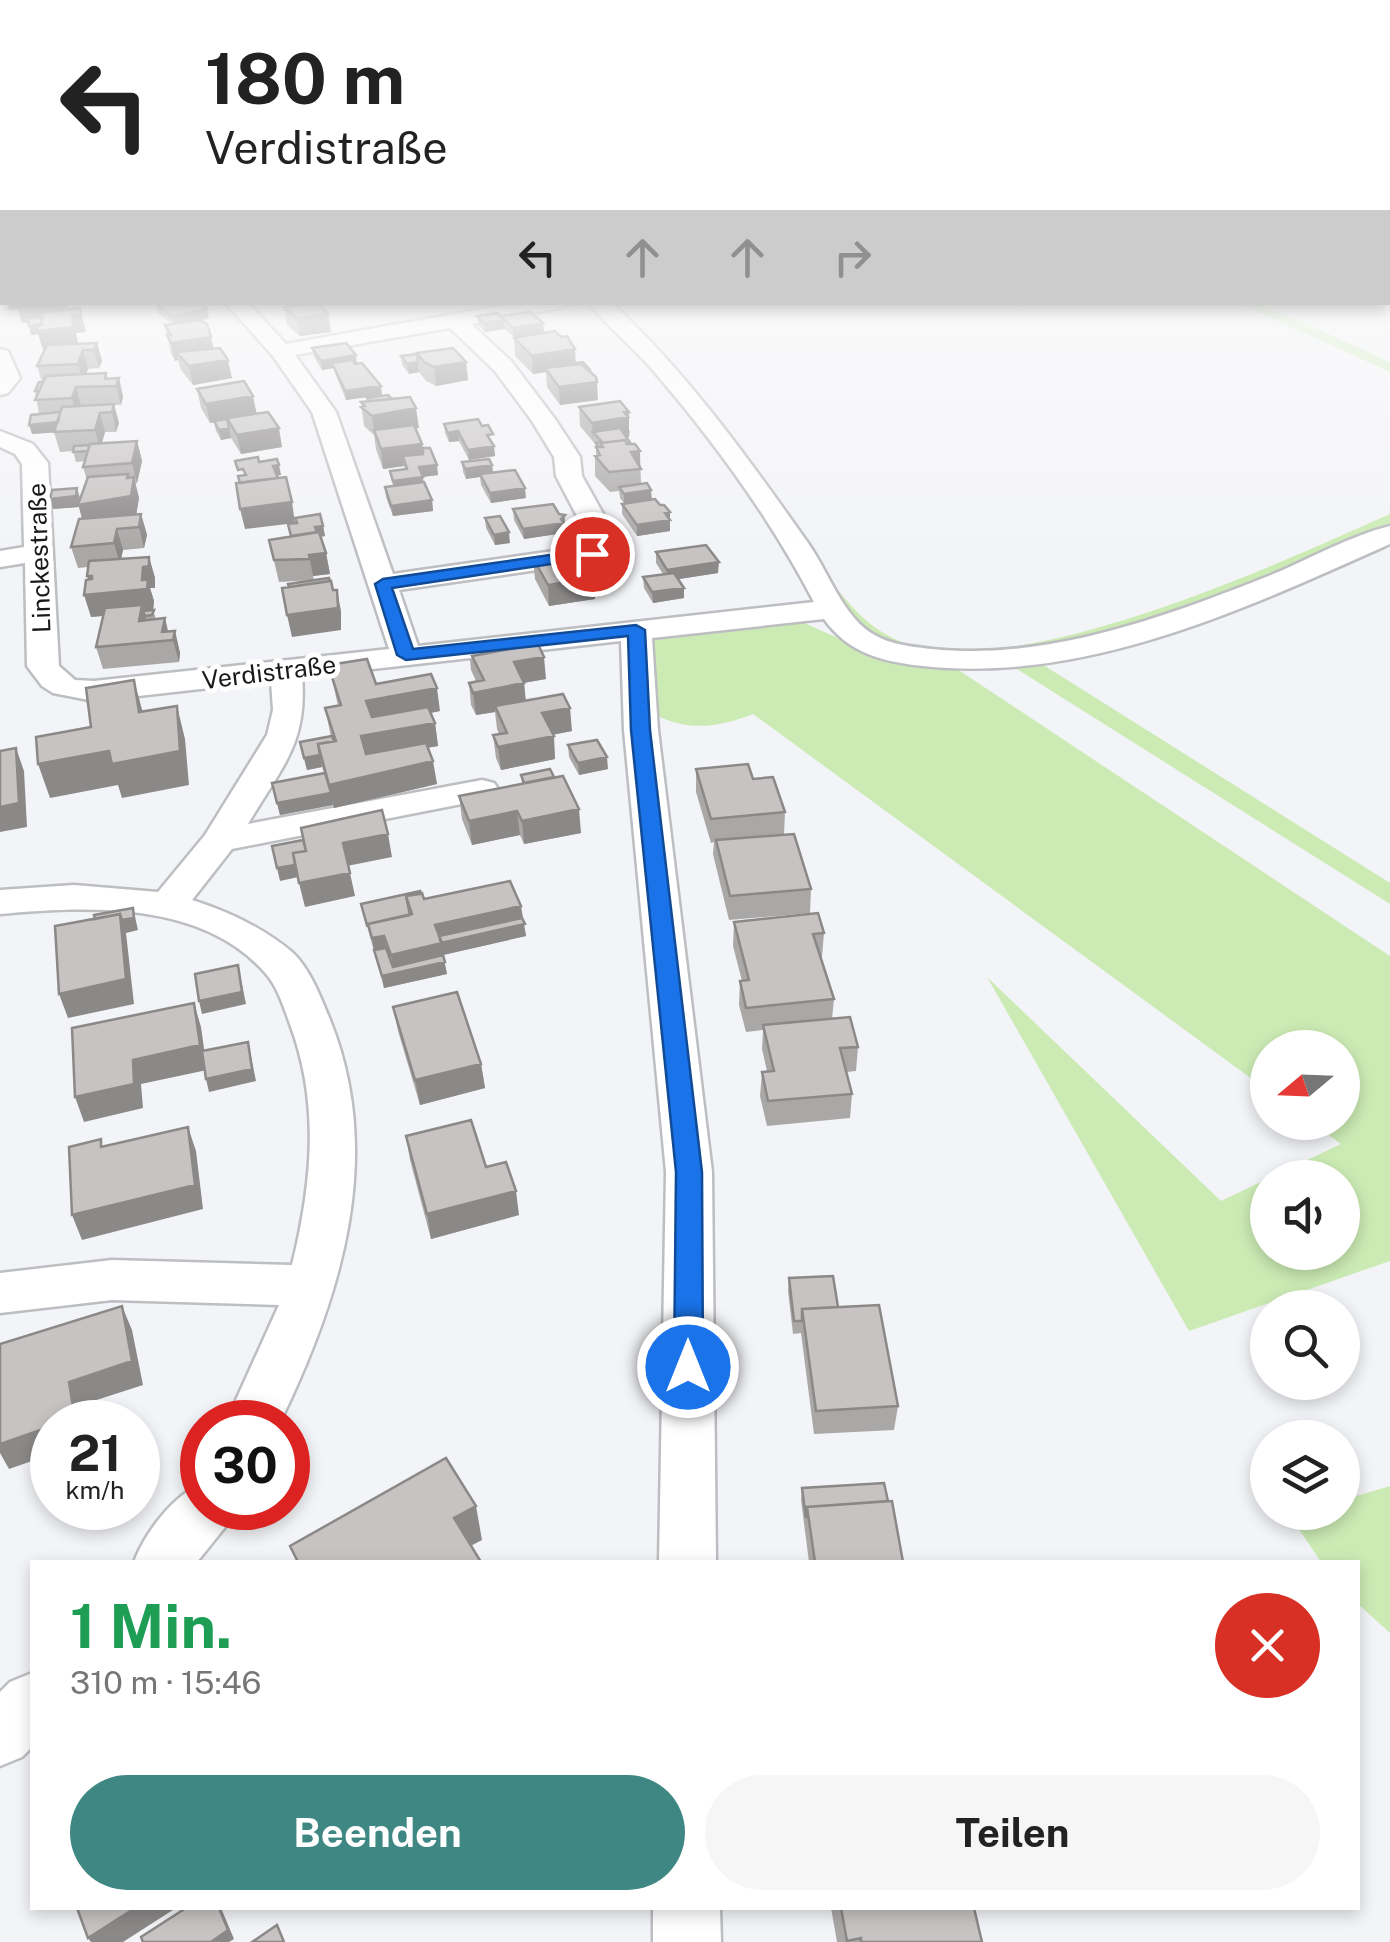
<!DOCTYPE html>
<html lang="de">
<meta charset="utf-8">
<style>
:root{--surface:#fff;--page:#f6f6f6;--text:#222;--muted:#767676;--accent:#3f8783}
body{margin:0;font-family:"Public Sans",sans-serif;background:var(--page);color:var(--text);height:100vh;display:flex;flex-direction:column;font-size:38px;white-space:nowrap}
*{box-sizing:border-box;margin:0}
p{font-size:32px;color:var(--muted)}
.icon{flex:none;width:55px;height:55px;fill:none;stroke:currentColor;stroke-width:2;stroke-linecap:round;stroke-linejoin:round}
.map{position:relative;flex:1;overflow:hidden}
.drawer{position:absolute;left:30px;top:1560px;width:1330px;height:350px;display:flex;flex-direction:column;background:var(--surface);border-radius:0px;box-shadow:0 5px 15px #0003}
.drawer>*{flex:none}
.guide{position:absolute;left:0px;top:0px;width:1390px;height:305px;box-shadow:0 5px 15px #0003;background:#fff;color:var(--text);overflow:hidden}
.needle{width:65px;rotate:251deg}
.tools{position:absolute;left:1250px;top:1030px;display:grid;gap:20px}
.tools a{display:grid;place-items:center;width:110px;height:110px;border-radius:50%;background:var(--surface);box-shadow:0 5px 15px #0003;font-size:50px}
.speed{position:absolute;left:30px;top:1400px;display:flex;gap:20px;font-size:50px;font-weight:700;text-align:center}
.speed>*{display:grid;place-content:center;width:130px;height:130px;border-radius:50%;background:var(--surface);box-shadow:0 5px 15px #0003;line-height:1}
.speed small{font-size:25px;font-weight:400}
.speed .limit{border:15px solid #d22;background:#fff;color:#111}
.pin{position:absolute;display:grid;place-items:center;width:85px;height:85px;color:#fff;margin:-42px;border:5px solid #fff;border-radius:50%;box-shadow:0 2px 10px #0007}
.me{position:absolute;width:110px;margin:-55px;rotate:0deg;stroke-linejoin:round;filter:drop-shadow(0 0 8px #0008)}
.turn{display:flex;align-items:center;gap:35px;height:210px;padding:0 40px;font-size:45px}
.turn .icon{width:130px;height:130px;stroke-width:2.5}
.turn b{display:block;font-size:70px;line-height:85px}
.lanes{display:flex;align-items:center;height:95px;padding:0 40px;background:#0003;justify-content:center;gap:50px;direction:ltr}
.lanes .off{opacity:.35}
.round{display:grid;place-items:center;flex:none;width:105px;height:105px;border-radius:52px;background:var(--page)}
.headline{display:flex;align-items:center;justify-content:space-between;height:170px;padding:0 40px}
h1{font-size:60px;font-weight:700;line-height:75px;color:#1e9e55}
.cta{display:flex;gap:20px;margin-top:auto;padding:20px 40px}
.cta a{flex:1;height:115px;border-radius:60px;background:var(--accent);color:#fff;font-size:40px;font-weight:700;line-height:115px;text-align:center}
.cta a+a{background:var(--page);color:var(--text)}
.map>svg:first-child{display:block}
.green{fill:#ccebb4}
.lines{fill:none;stroke-linecap:round;stroke-linejoin:round}
.minor-casing{stroke:#bdbec1;stroke-width:5}
.minor{fill:#fff;fill-rule:evenodd}
.wall{fill:#aaa8a7}
.shaded-wall{fill:#8b8888}
.building{fill:#c6c3c2;stroke:#8b8888;stroke-width:2.5}
.route{fill:#1a73e8;stroke:#114b97;stroke-width:2.5}
.labels{text-anchor:middle;dominant-baseline:central;stroke-width:10;stroke-linejoin:round;paint-order:stroke}
.far-street-label{font-size:25px;fill:#19191a;stroke:#fff}
</style>
<div class="map">
<svg width="1390" height="1942" viewBox="0 0 1390 1942">
<rect width="100%" height="100%" fill="#f3f4f7"/>
<!-- green -->
<path class="green" d="M1239 303H1260L1390 362V372Z
M1390 514V526C1273 578 982 708 866 632 844 618 834 592 822 570 841 594 860 620 887 635 993 697 1284 561 1390 514Z
M796 619C855 646 891 664 957 669L1390 956V1261L1189 1331 987 977 1221 1201 1267 1179 1268 1252H1342V1178L1271 1177 1341 1144 1312 1123 1342 1122V1048H1268L1267 1090 753 714C720 727 689 732 656 715L646 634Z
M1037 661 1390 883V904L1012 666Z
M1390 1486V1633L1358 1604V1562H1321L1290 1516 1342 1512 1343 1500Z"/>
<g class="lines">
<!-- minor casing -->
<g class="minor-casing">
<path id="minor" d="M225 302H247L286 344 522 302H570L560 308 471 324 511 361 555 419 580 457 582 476 616 537 602 560 592 562 399 590 418 646 814 602C771 519 713 440 652 369 632 346 607 326 588 302H611C688 374 748 458 808 543 825 567 836 598 856 620 876 643 904 646 932 649 1047 661 1165 617 1271 575 1310 559 1349 536 1390 526V544C1247 608 1084 684 923 666 883 662 848 653 824 619L652 638 658 730 712 1172 716 1562H659L666 1172 624 730 621 641 302 677C308 744 280 769 248 824L482 780 494 783 499 790 494 797 482 800 232 849 192 900C229 912 264 928 293 953 310 969 321 998 330 1020 385 1156 341 1297 280 1422H226L279 1305 112 1300 0 1313V1273L112 1260 292 1265C312 1183 320 1104 290 1024 284 1008 278 988 267 975 204 900 87 906 0 914V890L74 885 158 892 205 835 267 735 273 710 271 681 94 701 53 693 42 686 27 666 25 563 0 567V551L24 547 22 464 15 454 0 447V431L33 444 48 463 59 666 75 680 94 681 389 649 312 412 273 356ZM450 328 495 371 532 421 554 457 556 476 588 537 582 547 393 574 336 412 295 355Z
M0 349 8 351 20 378 8 393 0 395Z
M202 1484V1508H234L226 1526 197 1562H134C145 1533 173 1495 202 1484Z
M32 1673V1747L22 1757 0 1766V1692L10 1682Z
M653 1908H720L721 1942H653Z"/>
</g>
<!-- minor -->
<use href="#minor" class="minor"/>
</g>
<!-- wall -->
<path class="wall" d="M7 302H67V310L80 308 86 332 76 333 78 344 97 343 102 361 99 368 88 369 86 374 106 373 108 378H119L123 397 121 405H114L119 423 116 432H105L102 443 137 441 142 461 137 483 135 484 139 498 136 515 141 514 147 535 144 548 123 550 121 559 149 557 155 578V588H150L154 601 153 610 156 619 168 632 175 631 180 653 179 662 103 669 96 647 103 616 91 617 88 567 78 568 71 547 82 519 79 507 53 509 80 500 87 480 83 467 85 461 76 462 73 451 60 452 54 432 32 434 39 414 35 391 42 382 37 366 45 348 43 349 38 334 31 335 29 322 22 323 18 309 9 310Z
M156 304 209 318 201 320 213 349 232 378 193 385 181 370 178 360 175 361 171 353 165 325 172 324 158 313Z
M284 307 331 332 300 336 287 325Z
M477 316H501L543 323 544 332 514 337 505 329 485 332 478 325Z
M514 338 576 363 598 400 560 405 547 387 546 372 533 374 515 356Z
M312 348 357 364 382 395 346 400 333 368 322 370 314 357Z
M453 348 466 362 468 380 436 386 426 381 419 372 409 374 402 365 401 356Z
M197 389 257 413 282 447 241 454 231 438 221 440 216 431 214 422 210 423 201 408Z
M367 398 419 428H416L423 448 438 475 423 477V482L432 500 433 511 393 516 386 497 385 487 393 486 390 471 405 469 404 466 383 469 376 449 374 435 364 426 361 402 367 401Z
M579 407 630 431 629 437H626L631 444 640 451 641 484 652 499 670 512V531L637 536 622 514V504L624 503 620 498 619 491 610 492 595 476V456H596V445L580 426Z
M444 424 494 444H493L495 456 469 460 459 441 449 442 445 433Z
M462 462 492 465 493 473 526 498 491 503 481 485 480 477 466 479 463 472Z
M513 509 565 515 564 533 524 539 514 520Z
M485 518 510 543 495 545 486 528Z
M288 524 323 526 325 536 321 537 326 553 330 574 313 576 314 580 279 582 269 540 290 536Z
M656 552 718 573 678 579 684 588V598L653 603 644 588 643 577 663 574 656 563Z
M582 557 628 564V575L594 579 595 599 549 606 535 579 533 558Z
M470 659 546 679 524 683 526 701 572 731 553 735 555 759 501 770 496 758 493 735 499 734 497 729 495 712 476 715 471 705 469 683 476 681 471 670Z
M335 664 440 711 431 713 435 723 438 746 428 747 437 784 334 808 333 805 280 815 272 783 324 773 322 767 307 770 300 742 331 737 325 708 338 706 331 674 337 673Z
M568 745 608 769 579 775 569 757Z
M696 769 753 779 785 812 784 835 811 889 810 913 729 920 713 854 714 842 711 843 696 792Z
M521 775 581 833 524 844 520 835 472 845 462 819 459 796 522 783Z
M424 899 522 918 526 936 443 955 447 974 384 988 361 904Z
M734 922 824 933 822 957H820L834 999 832 1019 858 1047 856 1071 847 1072 852 1094 850 1118 767 1126 760 1096 762 1072 767 1071 762 1049 763 1030 746 1032 739 1005 740 981H742L733 946Z
M393 1007 481 1064 485 1088 420 1105 398 1031Z
M406 1136 486 1167 519 1215 431 1239 410 1160Z
M789 1278 838 1307 898 1406 894 1430 814 1434 801 1333 793 1334 788 1291Z
M802 1488 888 1501 903 1562H809L801 1500Z
M831 1908H974L982 1942H837Z"/>
<!-- shaded-wall -->
<path class="shaded-wall" d="M7 302 68 303 65 319 22 323 18 309 9 310Z
M207 309 209 318 174 325 172 316Z
M328 314 331 332 300 336 297 319Z
M81 315 86 332 76 333 78 345 43 349 38 334 31 335 29 326Z
M504 320 505 329 485 332 484 323Z
M543 323 544 332 514 337 513 328Z
M211 337 215 355 176 352 178 360 175 361 171 343Z
M97 343 102 361 99 368 94 350Z
M575 349 576 367 560 370 545 368 546 372 533 374 532 356Z
M83 350 88 369 83 382 78 364Z
M356 355 357 365 332 363 333 368 322 370 321 361Z
M228 360 232 378 193 385 189 366Z
M418 362 419 372 409 374 407 364Z
M466 362 468 380 436 386 434 367Z
M119 378 123 397 121 405 116 386Z
M597 382 598 400 560 405 559 387Z
M381 386 382 395 346 400 345 391Z
M76 387 81 406 77 417 72 398Z
M253 396 257 415 210 423 206 404Z
M114 404 119 423 116 432 112 412Z
M416 408 419 428 375 435 372 416Z
M624 412H629V437L601 441 593 432V442L592 423Z
M100 413 105 432 100 449 95 430Z
M59 422 62 432 32 434 29 425Z
M229 428 231 438 221 440 219 430Z
M279 428 282 447 241 454 237 435Z
M458 431 459 441 449 442 448 433Z
M137 441 142 461 137 483 132 463Z
M422 444 425 464 403 456 404 466 383 469 381 449Z
M494 446 495 456 469 460 468 450Z
M640 451V469L604 462 633 452Z
M279 465 281 475 275 476 273 466Z
M437 465 438 475 420 477 419 467Z
M492 465 493 475 466 479 465 469Z
M128 474 132 490 134 477 139 498 136 516 84 525 79 507 53 509 50 499 77 488 80 498 127 478Z
M423 477 424 487 395 491 393 481Z
M525 488 526 498 491 503 490 493Z
M651 490 652 500 624 504V494Z
M432 500 433 511 393 516 391 506Z
M292 502 295 523 245 529 240 509Z
M670 512V531L637 536V525L665 513Z
M141 514 147 535 144 548 139 527Z
M565 515 564 533 524 539 523 529 561 519Z
M323 526 325 536 317 537 315 527Z
M117 529 123 550 120 564 114 543Z
M509 532 510 543 495 545 494 535Z
M326 553 330 574 313 576 309 555Z
M149 557 155 578V588H150L154 601 153 611 144 612 148 627 139 621 141 612 91 617 84 595H93L87 576 142 580 143 567Z
M719 562 718 573 667 581V570Z
M628 564V575L594 579 595 599 549 606 548 585 583 569Z
M684 588V598L653 603 652 592Z
M337 590 341 611V630L292 637 287 615Z
M165 618 170 639 162 632Z
M175 631 180 653 179 662 173 640Z
M544 657 546 679 516 684 514 662Z
M134 680 143 713 139 712Z
M524 683 526 706H495V712L476 715 473 693Z
M437 688 440 711 370 724 366 701Z
M177 706 185 739 189 785 122 798 118 785 50 798 38 764Z
M570 708 572 731 544 736 542 713Z
M435 723 438 746 365 759 361 736Z
M554 736 555 759 501 770 498 747Z
M16 748 24 771 27 827 0 832V807Z
M320 755 322 767 307 770 304 758Z
M607 757 608 769 579 775 578 763Z
M433 761 437 784 334 808 329 785Z
M331 793 333 805 280 815 277 803Z
M579 809 581 833 524 844 522 821Z
M517 811 520 835 472 845 469 821Z
M388 834 392 857 347 866 343 843Z
M309 862 312 874 280 881 277 868Z
M350 873 355 896 305 907 299 883Z
M521 906 526 936 443 955 447 974 384 988 382 976 394 973 391 955 435 925Z
M133 908 138 930 126 933 134 1004 68 1018 59 994 100 938Z
M384 936 389 960 374 951 372 938Z
M238 965 246 1004 202 1014 199 1001Z
M194 1003 201 1027 207 1070 141 1084 143 1108 84 1122 75 1097 133 1060Z
M248 1042 256 1081 209 1092 206 1079Z
M481 1064 485 1088 420 1105 415 1080Z
M188 1127 196 1151 203 1209 82 1240 72 1215Z
M516 1191 519 1215 431 1239 427 1214Z
M122 1306 132 1330 143 1385 81 1405 84 1422H64L69 1382Z
M52 1426V1454L9 1469 0 1453V1444Z
M476 1506 482 1540 461 1551 454 1518Z
M135 1908H176L123 1942H91L88 1938Z
M219 1908H221L234 1939 229 1942H211Z"/>
<!-- building -->
<path class="building" d="M16 302H51L17 305Z
M163 302H199L207 309 172 316 156 304Z
M318 302 328 314 297 319 284 307Z
M80 308 81 315 72 316 73 327 38 331 37 326 42 325 41 315 47 312Z
M530 312 543 323 513 328 501 316Z
M497 313 504 320 484 323 477 316Z
M42 317V324L29 326 28 318Z
M200 320 207 324 211 337 171 343 167 335H171L165 325Z
M555 331 561 337 567 336 575 349 532 356 514 338Z
M97 343 94 350H83L78 364 37 366 47 345Z
M346 343 356 355 321 361 312 348Z
M220 348 228 360 189 366 176 352Z
M453 348 466 362 434 367 424 362 417 353Z
M417 354 418 362 407 364 401 356Z
M353 360 355 364 362 363 381 386 345 391 332 363Z
M583 362 591 371 581 364 559 365Z
M581 364 596 377 597 382 559 387 545 368Z
M106 373 105 379 119 378 116 386 76 387 72 398 35 400 46 376Z
M244 381 253 396 206 404 197 389Z
M39 382H43L39 391H35Z
M388 395 392 399 369 401 367 398Z
M410 397 416 408 372 416 361 407 365 406 361 402Z
M620 401 629 412H624L628 417 592 423 579 407Z
M114 404 112 412 100 413 95 430 54 432 62 407Z
M60 412 58 422 29 425 31 415Z
M268 412 279 428 237 435 227 418Z
M227 419 229 428 219 430 214 421Z
M478 419 482 426 488 425 493 434 487 435 494 446 468 450 458 431 448 433 444 424Z
M414 425 422 444 381 449 374 430Z
M620 428 631 444H627L625 440 601 443 602 447H599L596 443 602 442 593 432Z
M625 440 627 444H635L640 451 631 452 641 469 609 472 595 456 600 455 596 447H603L601 443Z
M137 441 132 463 83 467 90 444Z
M89 445 88 451 73 452 74 446Z
M423 448H430L437 465 419 467 423 477 393 481 390 471 407 469 403 456 423 454Z
M258 457 259 462 277 459 279 465 273 466 278 478 240 483 238 476 246 475 243 469 238 470 235 461Z
M489 459 492 465 465 469 462 462Z
M515 470 525 488 490 493 480 474Z
M128 474 127 478 134 477 131 496 78 505 88 477Z
M286 477 292 502 240 509 236 483Z
M424 482 432 500 391 506 385 487Z
M647 483 651 490 624 494 619 487Z
M77 488 76 496 50 499 52 490Z
M655 499 660 505H664L670 512 665 513 670 520 637 525 622 504Z
M553 504 559 514 565 515 561 519 564 523 523 529 513 509Z
M141 514 139 527 117 529 114 543 71 547 79 519Z
M320 514 323 526 315 527 317 532 291 536 288 524 297 523 295 518Z
M500 516 509 532 494 535 485 518Z
M319 532 326 553 309 555 310 559 274 560 269 540Z
M706 545 719 562 667 570 656 552Z
M619 549 628 564 591 568 589 560 584 561 582 557Z
M579 551 584 561 589 560 594 578 548 585 533 558Z
M149 557V566L143 567 142 580 148 579 147 589 84 595 86 580 92 579V576H87L89 561Z
M674 573 684 588 652 592 643 577Z
M329 578 330 581 289 587 288 584Z
M331 581 333 590H337L338 608 287 615 282 588Z
M142 605 139 621 165 618 162 632 175 631 173 640 96 647 105 608Z
M154 610 152 615 145 616 143 611Z
M538 644 544 657 514 662 524 683 473 693 469 683 484 680 472 656Z
M367 659 376 684 431 674 437 688 366 701 372 717 428 707 435 723 361 736 366 754 426 743 433 761 329 785 318 744 336 741 325 708 341 705 331 674 338 673 335 664Z
M134 680 139 712 177 706 180 751 112 764 109 751 38 764 36 737 91 727 86 688Z
M563 694 570 708 542 713 554 736 498 747 493 735 507 733 495 706Z
M332 736 334 741 318 744 320 755 304 758 300 742Z
M597 740 607 757 578 763 568 745Z
M16 748 19 803 0 807V751Z
M748 764 753 779 773 777 785 812 711 819 696 769Z
M550 769 554 777 524 783 521 775Z
M325 773 331 793 277 803 272 783Z
M563 776 579 809 522 821 517 811 469 821 459 796Z
M382 810 388 834 343 843 350 873 299 883 293 853 306 851 301 828Z
M794 834 811 889 730 896 716 840Z
M303 840 306 851 293 853 295 865 277 868 272 846Z
M510 881 521 906 435 925 442 943 391 955 384 936 372 938 368 924 412 914 406 896 422 893 424 899Z
M420 891V894L406 896 410 915 368 924 367 925 361 904Z
M133 908 134 918 122 920 120 914 95 919 94 915Z
M818 913 824 933 813 934 834 999 746 1008 740 981 749 980 734 922Z
M120 914 126 979 59 994 55 926Z
M522 918 525 924 441 943 439 936Z
M386 948 393 967 443 955 445 962 382 976 374 950Z
M238 965 242 992 199 1001 195 974Z
M457 992 481 1064 415 1080 393 1007Z
M194 1003 200 1045 133 1060 134 1084 75 1097 72 1028Z
M850 1017 858 1047 840 1048 852 1094 768 1101 762 1072 774 1071 763 1025Z
M248 1042 252 1069 206 1079 202 1051Z
M471 1120 486 1167 506 1162 516 1191 427 1214 406 1136Z
M188 1127 195 1185 72 1215 69 1147 101 1139V1147Z
M833 1276 838 1307 802 1309V1321H794L789 1278Z
M879 1305 898 1406 816 1411 802 1309Z
M122 1306 132 1361 69 1382 75 1419 64 1422H52V1426L0 1444V1344Z
M446 1458 476 1506 454 1518 481 1562H298L290 1546Z
M884 1483 888 1501 807 1507 806 1518 802 1488Z
M892 1501 903 1562H815L807 1507Z
M77 1908H135L88 1938Z
M186 1908H219L228 1930 211 1942H143L141 1937Z
M841 1908H974L982 1942H861V1938L847 1941Z
M277 1925 284 1942H252Z"/>
<!-- sky -->
<linearGradient id="sky" x2="0" y2="1"><stop stop-color="#8fc2ee"/><stop offset="0.51" stop-color="#fafafb"/><stop offset="1" stop-color="#fafafb" stop-opacity="0"/></linearGradient>
<rect width="1390" height="552" fill="url(#sky)"/>
<!-- route -->
<path class="route" d="M592 549 599 554 597 557 392 588 413 649 636 625 645 630 650 730 702 1172 703 1367 699 1376 688 1380 678 1376 674 1367 676 1172 631 730 628 636 406 660 397 655 375 584 383 579Z"/>
<g class="labels">
<!-- far-street labels -->
<g class="far-street-label">
<text transform="translate(39 558) rotate(-92)">Linckestraße</text>
<text transform="translate(269 672) rotate(-7)">Verdistraße</text>
</g>
</g>
</svg>
<div class="tools">
<a><svg class="needle" viewBox="-14 -14 28 28"><path d="M0-13l5 13h-10z" fill="#e53935"/><path d="M0 13l5-13h-10z" fill="#767676"/></svg></a>
<a><svg class="icon" aria-label="sound" viewBox="0 0 24 24"><path d="M4 9h4l5-4v14l-5-4H4zM17 9q2 3 0 6"/></svg></a>
<a><svg class="icon" aria-label="search" viewBox="0 0 24 24"><circle cx="10" cy="10" r="6"/><path d="M15 15l6 6"/></svg></a>
<a><svg class="icon" aria-label="layers" viewBox="0 0 24 24"><path d="M12 4l9 5-9 5-9-5zM3 14l9 5 9-5"/></svg></a>
</div>
<div class="speed"><div>21<small>km/h</small></div><div class="limit">30</div></div>
<div class="pin" style="left:592px;top:554px;background:#d93025"><svg class="icon" aria-label="arrive" viewBox="0 0 24 24"><path d="M6 21V4h12l-3 4 3 4H6"/></svg></div>
<svg class="me" style="left:688px;top:1367px" viewBox="-20 -20 40 40"><circle r="17" fill="#1a73e8" stroke="#fff" stroke-width="3"/><path d="M0-11L8 9 0 5-8 9z" fill="#fff"/></svg>
<div class="guide">
<div class="turn"><svg class="icon" aria-label="left" viewBox="0 0 24 24"><path d="M17 20v-9H6M10 6l-5 5 5 5"/></svg><div><b>180 m</b>Verdistraße</div></div>
<div class="lanes"><svg class="icon" aria-label="left" viewBox="0 0 24 24"><path d="M17 20v-9H6M10 6l-5 5 5 5"/></svg><svg class="icon off" aria-label="ahead" viewBox="0 0 24 24"><path d="M12 20V5M6 11l6-6 6 6"/></svg><svg class="icon off" aria-label="ahead" viewBox="0 0 24 24"><path d="M12 20V5M6 11l6-6 6 6"/></svg><svg class="icon off" aria-label="right" viewBox="0 0 24 24"><path d="M7 20v-9h11M14 6l5 5-5 5"/></svg></div>
</div>
<section class="drawer">
<div class="headline"><div><h1>1 Min.</h1><p>310 m · 15:46</p></div><a class="round" style="background:#d93025;color:#fff"><svg class="icon" aria-label="close" viewBox="0 0 24 24"><path d="M6 6l12 12M18 6L6 18"/></svg></a></div>
<div class="cta"><a>Beenden</a><a>Teilen</a></div>
</section>
</div>
